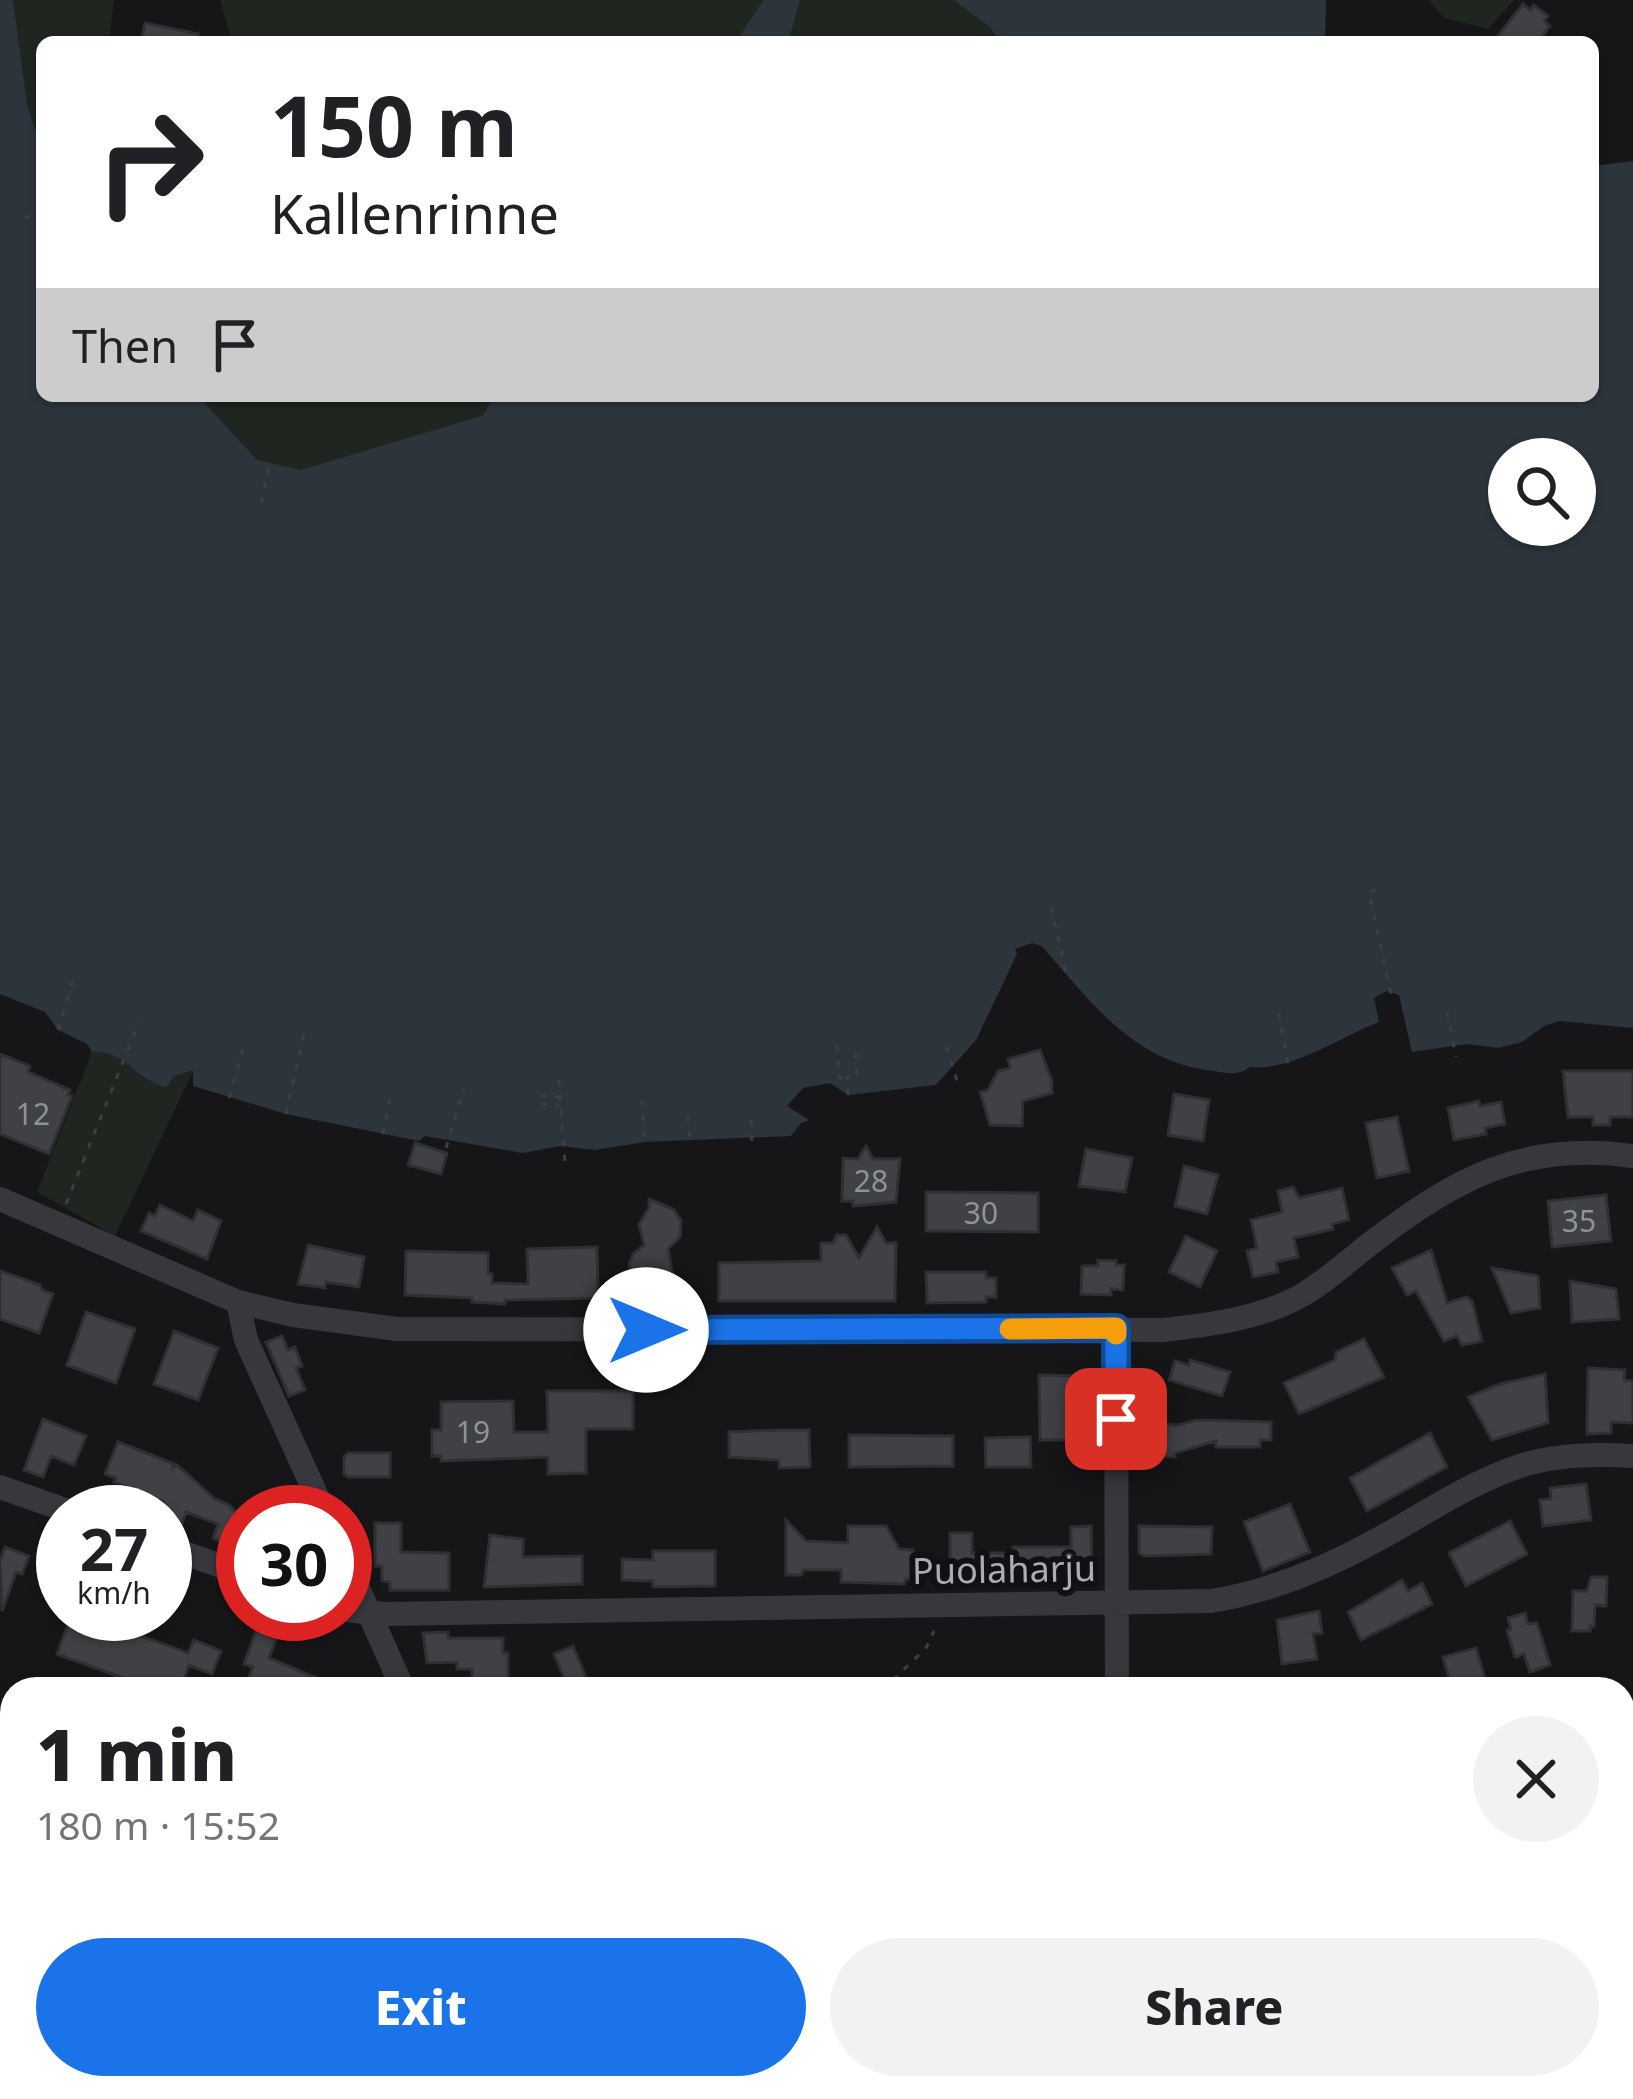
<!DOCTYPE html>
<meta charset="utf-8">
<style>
:root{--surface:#fff;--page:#f2f2f2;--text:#202124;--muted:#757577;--accent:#1a73e8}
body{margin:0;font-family:"Noto Sans",sans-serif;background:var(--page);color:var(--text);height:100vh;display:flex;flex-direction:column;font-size:45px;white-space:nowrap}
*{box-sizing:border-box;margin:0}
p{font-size:39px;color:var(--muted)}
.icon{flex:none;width:66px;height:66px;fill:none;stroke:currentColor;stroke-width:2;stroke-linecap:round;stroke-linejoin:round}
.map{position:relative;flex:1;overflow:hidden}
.drawer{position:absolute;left:0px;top:1677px;width:1635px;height:423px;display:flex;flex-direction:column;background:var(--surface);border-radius:36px 36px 0 0;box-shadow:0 3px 9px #0004}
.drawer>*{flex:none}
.banner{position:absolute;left:36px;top:36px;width:1563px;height:366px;border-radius:18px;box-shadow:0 3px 9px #0004;background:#fff;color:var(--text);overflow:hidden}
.controls{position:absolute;left:1488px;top:438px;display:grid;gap:24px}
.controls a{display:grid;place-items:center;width:108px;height:108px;border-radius:50%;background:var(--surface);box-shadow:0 3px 9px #0004;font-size:60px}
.speed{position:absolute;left:36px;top:1485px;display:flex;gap:24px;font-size:60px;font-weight:700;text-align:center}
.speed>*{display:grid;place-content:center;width:156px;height:156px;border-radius:50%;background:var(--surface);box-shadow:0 3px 9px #0004;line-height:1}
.speed small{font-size:30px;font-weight:400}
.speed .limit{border:18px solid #d22;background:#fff;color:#111}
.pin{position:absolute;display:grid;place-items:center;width:102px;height:102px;color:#fff;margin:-51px;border-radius:24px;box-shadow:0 6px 18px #0006}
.me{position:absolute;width:132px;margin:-66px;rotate:90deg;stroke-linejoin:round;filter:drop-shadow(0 0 9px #0008)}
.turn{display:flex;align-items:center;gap:42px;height:252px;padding:0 36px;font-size:54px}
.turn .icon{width:156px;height:156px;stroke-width:2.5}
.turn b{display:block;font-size:84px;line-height:102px}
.then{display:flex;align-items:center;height:114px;padding:0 36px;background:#0003;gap:24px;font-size:45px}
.round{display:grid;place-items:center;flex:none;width:126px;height:126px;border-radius:63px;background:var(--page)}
.head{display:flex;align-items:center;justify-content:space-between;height:204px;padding:0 36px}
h1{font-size:72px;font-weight:800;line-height:90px}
.cta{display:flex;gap:24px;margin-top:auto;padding:24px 36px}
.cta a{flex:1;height:138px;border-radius:72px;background:var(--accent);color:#fff;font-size:48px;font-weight:800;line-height:138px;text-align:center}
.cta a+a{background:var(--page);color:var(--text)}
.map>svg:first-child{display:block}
.green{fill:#1e261f}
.water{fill:#2c353c;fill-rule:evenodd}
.building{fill:#404145;stroke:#303034;stroke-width:3}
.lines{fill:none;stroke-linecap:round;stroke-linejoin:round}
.path{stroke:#3d3f44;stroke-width:3;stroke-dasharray:6 9;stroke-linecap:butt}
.minor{stroke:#37383d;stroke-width:24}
.route-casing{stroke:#114b97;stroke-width:30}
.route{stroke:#1a73e8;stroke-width:21}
.slow{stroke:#f59e0b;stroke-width:21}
.labels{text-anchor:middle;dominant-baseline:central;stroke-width:12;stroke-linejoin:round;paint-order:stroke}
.number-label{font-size:30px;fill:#8e929b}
.street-label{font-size:36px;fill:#a8adb8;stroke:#111113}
</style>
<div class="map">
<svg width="1633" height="2099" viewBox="0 0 1633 2099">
<rect width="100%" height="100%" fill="#161618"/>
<!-- green -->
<path class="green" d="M13 0H114L109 42H42V197L0 37 18 42Z
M220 0H1326L1325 42H232Z
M1428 0H1514L1488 29 1445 18Z
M42 396H585L472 524 2 406Z
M75 1038 194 1069 115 1236 37 1192 92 1052 87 1044Z
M1030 2088H1207L1208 2099H1027Z"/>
<!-- water -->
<path class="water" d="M0 0H13L27 105 42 152V396H198L257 460 301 470 482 416 495 396H1593V166L1633 161V1028L1560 1021 1544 1026 1522 1042 1498 1048 1467 1044 1412 1052 1399 995 1387 991 1374 998 1379 1022C1342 1036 1290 1072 1250 1067 1238 1076 1229 1073 1214 1071 1135 1063 1091 1003 1042 946L1032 943 1015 949 1017 954 976 1040 936 1085 848 1095 830 1083 803 1088 787 1106 809 1120 801 1123 791 1136 645 1142 595 1150 560 1146 523 1153 425 1136 419 1141 286 1114 193 1086V1070L174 1076 167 1087C133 1080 129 1051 92 1052L87 1044 58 1030 45 1012 0 994ZM1575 459V525H1509V459Z
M764 0H800L788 42H735Z
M954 0H1326L1325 42H999L991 28Z"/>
<!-- building -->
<path class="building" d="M1523 4 1530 10 1534 5 1548 16 1544 21 1550 26 1538 42H1493Z
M145 23 198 34 197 42H141Z
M1040 1050 1052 1081V1093L1023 1101 1022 1126 990 1125 980 1092 988 1090 998 1071 1010 1068 1008 1059Z
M0 1054 30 1066 28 1072 70 1090 68 1095 72 1096 49 1154 0 1134Z
M1563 1071H1633V1117H1610V1125H1593V1117H1568Z
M1174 1094 1209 1100 1203 1141 1168 1135Z
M1479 1101 1480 1106 1501 1102 1505 1124 1485 1128 1486 1134 1454 1140 1448 1108Z
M1397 1117 1409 1171 1377 1178 1366 1123Z
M415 1143 447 1153 441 1174 408 1165Z
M866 1146 873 1159H900L896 1202 853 1206V1201H842L843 1158 858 1159Z
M1086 1149 1132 1158 1125 1192 1079 1186Z
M1184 1166 1218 1175 1207 1214 1175 1206Z
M1293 1187 1299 1198 1342 1188 1349 1220 1332 1224 1333 1229 1294 1238 1298 1257 1276 1262 1278 1272 1253 1277 1247 1251 1257 1248 1251 1220 1282 1212 1278 1191Z
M926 1192 1038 1193V1232L926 1231Z
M1606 1195 1611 1241 1552 1247 1548 1201Z
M649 1199 673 1209 681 1220 680 1237 668 1249 674 1282H684L685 1304 635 1305 629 1264 633 1254 644 1245 639 1224 649 1208Z
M160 1205 193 1221 198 1210 221 1221 207 1259 141 1231 149 1213 155 1216Z
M877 1227 886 1243H896L895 1301H719V1263L821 1261V1243H833L837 1235H846L859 1258Z
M1186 1236 1217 1251 1200 1287 1169 1272Z
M308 1245 364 1257 359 1287 326 1282 325 1288 298 1284Z
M597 1247 598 1298 505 1300V1304L472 1302V1298L405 1295 406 1251 488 1253V1274H492V1283L528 1284 527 1249Z
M1431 1250 1447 1303 1467 1297 1472 1301 1482 1341 1462 1345 1457 1336 1444 1341 1416 1291 1407 1295 1392 1268Z
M1098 1260 1116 1261V1265H1124L1123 1290 1111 1289V1295L1081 1294 1082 1266H1098Z
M1492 1268 1538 1276 1540 1308 1511 1313Z
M0 1271 40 1285 42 1290 53 1294 39 1333 0 1319Z
M926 1272H986V1278H996V1297H986V1302L927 1303Z
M1570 1281 1616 1289 1619 1319 1572 1322Z
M86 1312 135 1329 116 1383 67 1365Z
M174 1331 218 1348 198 1400 154 1384Z
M282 1336 288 1350 295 1347 302 1366 296 1368 305 1390 289 1396 266 1342Z
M1364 1339 1384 1377 1299 1414 1284 1383 1335 1360 1336 1352Z
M1190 1360 1230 1372 1222 1396 1169 1380 1175 1361 1189 1365Z
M1588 1368 1625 1370 1624 1380 1633 1381V1423L1611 1422V1433L1587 1434Z
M1545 1374 1548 1423 1492 1440 1468 1397 1500 1384Z
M1039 1375 1087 1376 1091 1440H1040Z
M547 1391H633V1429H586V1473L548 1474V1457L441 1461V1456H432V1430H441V1402L513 1401 514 1432H548Z
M43 1419 86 1436 74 1465 51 1456 43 1477 24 1470Z
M1197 1420 1271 1422V1440H1260V1447H1216V1441L1175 1453V1457L1139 1456 1140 1430H1156V1424L1179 1425Z
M779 1430H809L810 1467 779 1468V1460L729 1457V1432Z
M1430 1433 1447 1467 1367 1511 1350 1478Z
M849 1435 953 1436V1466L849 1467Z
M1030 1437 1031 1467H986L985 1438Z
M118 1442 174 1464 173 1468 177 1465 215 1499 229 1505 243 1519V1550L213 1538 218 1524 186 1512 181 1527 165 1521V1512H160L164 1502 114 1482 116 1478 105 1474Z
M348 1453H390V1477H348L344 1474V1457Z
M1586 1484 1591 1520 1543 1526 1540 1500 1551 1499 1550 1488Z
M1290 1504 1310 1552 1263 1571 1244 1522Z
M786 1520 806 1541 848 1543V1526H886L899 1549 913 1550V1579H906L904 1584 841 1582V1570H803L801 1575H786Z
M1510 1521 1527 1554 1466 1586 1449 1553Z
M375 1523H401V1552L449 1553V1590H390V1582L382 1581V1566H375Z
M1091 1526 1092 1574 950 1580V1533H972V1553H1013V1547H1071V1527Z
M1139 1526 1212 1527 1211 1554 1145 1556 1139 1553Z
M490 1535 523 1539V1557L582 1556V1584L484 1587Z
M5 1547 29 1556 22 1574 16 1572 2 1611 0 1561Z
M653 1551H715V1586L653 1587V1581L622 1580V1559L653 1560Z
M1591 1577H1607L1606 1606 1595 1605 1594 1626H1590V1631H1572L1573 1591H1587Z
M1402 1580 1408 1591 1422 1583 1432 1604 1361 1640 1348 1612Z
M1319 1611 1322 1633 1313 1634 1317 1659 1282 1664 1277 1620Z
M1525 1613 1528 1624 1537 1623 1550 1665 1530 1672 1524 1654 1515 1657 1507 1630 1511 1629 1508 1618Z
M72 1614H109L136 1624 132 1633 188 1653 194 1640 221 1651 212 1674 189 1665 180 1689H138L140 1684 57 1654Z
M256 1631 276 1639 269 1658 343 1689H244L253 1667 244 1664Z
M448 1632V1638H503V1653H508V1689H472V1669H457V1662L427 1663 423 1633Z
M573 1646 587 1680 568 1687 554 1654Z
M1476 1648 1488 1689H1452L1443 1657Z"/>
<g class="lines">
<!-- path -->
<path class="path" d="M25 218 42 213
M261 503 270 463
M1376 890 1369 892 1391 995
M1051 907 1067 978
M1447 1012 1456 1057
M1279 1013 1288 1065
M58 1030 73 981
M837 1045 839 1078 845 1077
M946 1046 957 1081
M559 1080 565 1162
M848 1095 847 1077 857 1076 855 1044
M540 1096 559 1097
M229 1098 244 1046
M642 1100 645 1142
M541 1104 559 1105
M286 1114 305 1029
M688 1116 690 1141
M751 1120 752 1144
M383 1134 390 1098
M446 1148 464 1088
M66 1204 139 1022
M893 1680 926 1648 934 1631
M1129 2099 1137 2088"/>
<!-- minor -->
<path class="minor" d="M0 1199 238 1302 293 1315 397 1329 1163 1330C1208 1325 1257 1319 1297 1298 1323 1284 1348 1261 1371 1243 1456 1178 1523 1141 1633 1156
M238 1302 246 1340 324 1512
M1116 1327 1117 1689
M0 1487 71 1512
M165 1546 243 1574
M345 1559 403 1689
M345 1610 385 1614 1211 1601C1268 1592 1324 1569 1375 1541 1423 1515 1470 1482 1523 1465 1558 1454 1597 1454 1633 1456
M0 1917 12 1921
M1623 1987 1633 1986
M459 2088C507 2099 555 2094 603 2088
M639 2088 645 2099
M1000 2088 1001 2099
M1399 2088 1433 2099"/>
</g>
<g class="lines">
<!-- route casing -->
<g class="route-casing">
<path id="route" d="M646 1330 1116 1328V1419"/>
</g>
<!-- route -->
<use href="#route" class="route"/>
<!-- slow -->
<path class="slow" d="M1010 1329 1116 1328V1334"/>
</g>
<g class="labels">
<!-- number labels -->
<g class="number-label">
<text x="33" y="1113">12</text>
<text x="871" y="1180">28</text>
<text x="981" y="1212">30</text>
<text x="1579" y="1220">35</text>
<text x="473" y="1431">19</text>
</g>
<!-- street labels -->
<g class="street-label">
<text transform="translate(1004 1569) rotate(-1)">Puolaharju</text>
</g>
</g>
</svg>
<div class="controls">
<a><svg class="icon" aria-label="search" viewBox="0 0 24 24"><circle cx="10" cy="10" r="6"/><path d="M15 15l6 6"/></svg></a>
</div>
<div class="speed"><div>27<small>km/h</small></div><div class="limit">30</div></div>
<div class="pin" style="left:1116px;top:1419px;background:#d93025"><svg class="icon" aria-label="arrive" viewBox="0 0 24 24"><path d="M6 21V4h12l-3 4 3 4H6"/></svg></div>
<svg class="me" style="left:646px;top:1330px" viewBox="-20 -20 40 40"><circle r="19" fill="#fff"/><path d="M0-13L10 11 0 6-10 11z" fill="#1a73e8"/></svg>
<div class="banner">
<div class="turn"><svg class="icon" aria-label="right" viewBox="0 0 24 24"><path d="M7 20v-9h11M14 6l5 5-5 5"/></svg><div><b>150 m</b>Kallenrinne</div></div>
<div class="then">Then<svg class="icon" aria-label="arrive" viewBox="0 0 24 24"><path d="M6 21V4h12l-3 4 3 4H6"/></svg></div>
</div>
<section class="drawer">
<div class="head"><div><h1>1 min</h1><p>180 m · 15:52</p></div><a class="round"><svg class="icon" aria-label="close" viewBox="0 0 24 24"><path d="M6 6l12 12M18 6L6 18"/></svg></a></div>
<div class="cta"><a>Exit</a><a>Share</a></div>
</section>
</div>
